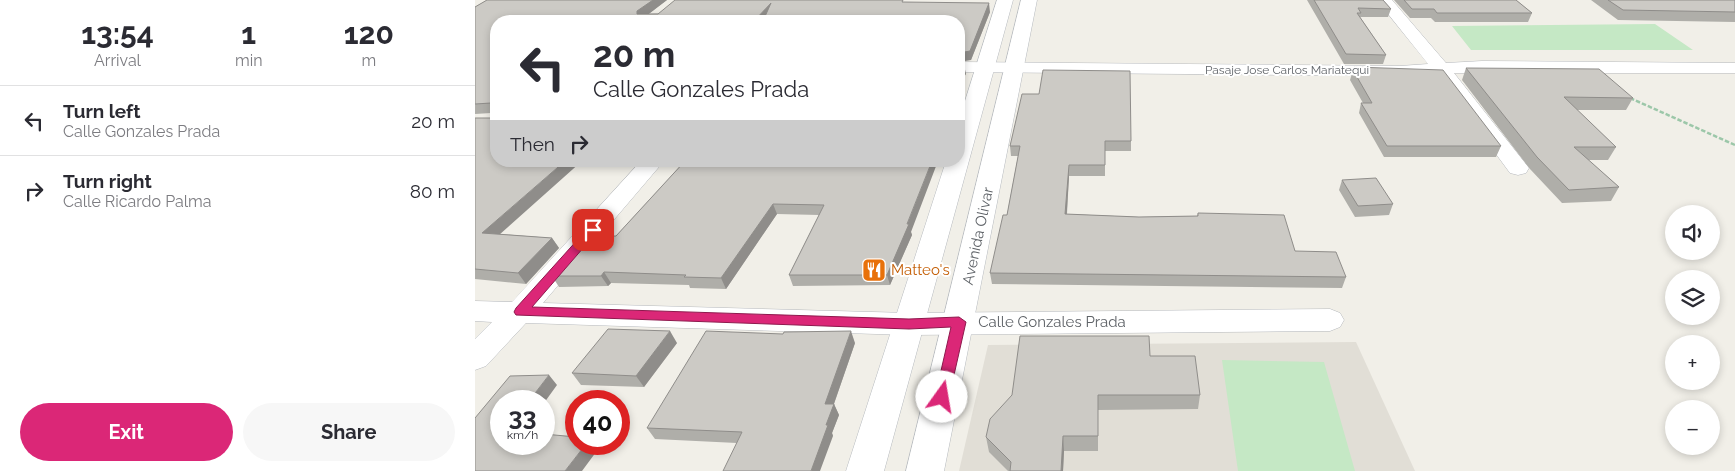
<!DOCTYPE html>
<meta charset="utf-8">
<style>
:root{--surface:#fff;--page:#f7f7f7;--text:#2b2b33;--muted:#7c7c81;--line:#e1e1e2;--accent:#db2777}
body{margin:0;font-family:Raleway,sans-serif;background:var(--page);color:var(--text);height:100vh;display:flex;flex-direction:column;font-size:19px;white-space:nowrap}
*{box-sizing:border-box;margin:0}
p{font-size:16px;color:var(--muted)}
.icon{flex:none;width:28px;height:28px;fill:none;stroke:currentColor;stroke-width:2;stroke-linecap:round;stroke-linejoin:round}
.map{position:relative;flex:1;overflow:hidden}
.sheet{display:flex;flex-direction:column;background:var(--surface);width:475px}
.sheet>*{flex:none}
.banner{position:absolute;left:15px;top:15px;width:475px;height:152px;border-radius:20px;box-shadow:0 2px 8px #0003;background:#fff;color:var(--text);overflow:hidden}
.controls{position:absolute;left:1190px;top:205px;display:grid;gap:10px}
.controls a{display:grid;place-items:center;width:55px;height:55px;border-radius:50%;background:var(--surface);box-shadow:0 2px 8px #0003;font-size:25px}
.speed{position:absolute;left:15px;top:390px;display:flex;gap:10px;font-size:25px;font-weight:700;text-align:center}
.speed>*{display:grid;place-content:center;width:65px;height:65px;border-radius:50%;background:var(--surface);box-shadow:0 2px 8px #0003;line-height:1}
.speed small{font-size:12px;font-weight:400}
.speed .limit{border:8px solid #d22;background:#fff;color:#111}
.pin{position:absolute;display:grid;place-items:center;width:42px;height:42px;color:#fff;margin:-21px;border-radius:10px;box-shadow:0 2px 8px #0006}
.me{position:absolute;width:55px;margin:-28px;rotate:13deg;stroke-linejoin:round;filter:drop-shadow(0 0 4px #0008)}
.turn{display:flex;align-items:center;gap:18px;height:105px;padding:0 20px;font-size:22px}
.turn .icon{width:65px;height:65px;stroke-width:2.5}
.turn b{display:block;font-size:35px;line-height:42px}
.then{display:flex;align-items:center;height:48px;padding:0 20px;background:#0003;gap:10px;font-size:19px}
.eta{display:flex;justify-content:space-evenly;align-items:center;height:85px;text-align:center}
.eta b{font-size:30px;font-weight:700;line-height:35px}
.action{display:flex;gap:10px;margin-top:auto;padding:10px 20px}
.action a{flex:1;height:58px;border-radius:30px;background:var(--accent);color:#fff;font-size:20px;font-weight:700;line-height:58px;text-align:center}
.action a+a{background:var(--page);color:var(--text)}
ul{padding:0;list-style:none}
li{display:flex;align-items:center;gap:15px;height:70px;padding:0 20px;border-top:1px solid var(--line)}
li div{flex:1}
li b{display:block;font-size:19px}
li em{font-style:normal}
main{display:flex;flex:1;min-height:0}
.map>svg:first-child{display:block}
.education{fill:#e1ded6}
.green{fill:#c5e8c5}
.lines{fill:none;stroke-linecap:round;stroke-linejoin:round}
.street-casing{stroke:#b5b8bc;stroke-width:1}
.secondary-casing{stroke:#b6babf;stroke-width:1}
.path{stroke:#9cc7a9;stroke-width:2.5;stroke-dasharray:4.5 2;stroke-linecap:butt}
.street{fill:#fff;fill-rule:evenodd}
.secondary{fill:#fff;fill-rule:evenodd}
.wall{fill:#afaea9}
.shaded-wall{fill:#8f8d8a}
.building{fill:#cccac5;stroke:#8f8d8a}
.route{fill:#db2777;stroke:#8e194d}
.labels{text-anchor:middle;dominant-baseline:central;stroke-width:4;stroke-linejoin:round;paint-order:stroke}
.far-street-label{font-size:12px;fill:#5f6368;stroke:#fff}
.street-label{font-size:15px;fill:#5f6368;stroke:#fff}
.food-label{font-size:15px;fill:#c56008;stroke:#fff;text-anchor:start}
</style>
<main>
<section class="sheet">
<div class="eta">
<div><b>13:54</b><p>Arrival</p></div>
<div><b>1</b><p>min</p></div>
<div><b>120</b><p>m</p></div>
</div>
<ul>
<li><svg class="icon" aria-label="left" viewBox="0 0 24 24"><path d="M17 20v-9H6M10 6l-5 5 5 5"/></svg><div><b>Turn left</b><p>Calle Gonzales Prada</p></div><em>20 m</em></li>
<li><svg class="icon" aria-label="right" viewBox="0 0 24 24"><path d="M7 20v-9h11M14 6l5 5-5 5"/></svg><div><b>Turn right</b><p>Calle Ricardo Palma</p></div><em>80 m</em></li>
</ul>
<div class="action"><a>Exit</a><a>Share</a></div>
</section>
<div class="map">
<svg width="1260" height="471" viewBox="0 0 1260 471">
<rect width="100%" height="100%" fill="#f1efe8"/>
<!-- education -->
<path class="education" d="M881 342 940 471H484L513 345Z"/>
<!-- green -->
<path class="green" d="M1180 24 1218 50H996L977 26Z
M747 360 849 362 880 471H763Z"/>
<g class="lines">
<!-- street casing -->
<g class="street-casing">
<path id="street" d="M902 0H917L971 63 1007 61 1260 63V73H979L1054 168 1051 173 1043 175 1035 173 962 74 925 76 484 72V62L925 66 953 64Z
M166 161H189L68 303 434 313 855 309 865 313 869 320 865 327 855 331 434 335 51 323 11 366 0 370V339L17 322 0 321V301L37 302Z"/>
</g>
<!-- secondary casing -->
<g class="secondary-casing">
<path id="secondary" d="M522 0H538L409 471H371L471 161H484V120Z
M546 0H562L469 471H431Z"/>
</g>
<!-- path -->
<path class="path" d="M1155 98 1260 145"/>
<!-- street -->
<use href="#street" class="street"/>
<!-- secondary -->
<use href="#secondary" class="secondary"/>
</g>
<!-- wall -->
<path class="wall" d="M12 0H192L173 14 433 2 515 12 496 60 484 21H21L25 234 77 238 84 248 51 284 0 279V118H16V113L0 114V7Z
M832 0H908L916 9 913 17H885L911 55 908 64H869Z
M919 0H1041L1057 13 1053 22H960L956 18H935Z
M1116 0H1260V22L1143 20Z
M879 67 1026 146 1021 157H909L884 113 886 103H888L875 80Z
M991 68 1158 98 1151 110H1102L1141 147 1133 160H1113L1144 187 1136 201 1087 203 1055 169 987 80Z
M564 94 656 141V151H630V176H594L592 214 664 217 722 216 723 213 820 251 871 277 867 288 517 284 515 273 532 215 543 156H536L535 146Z
M210 161 436 232 437 235 415 285 318 286 314 275 344 215 302 214 251 289 215 288 214 285 136 283 133 286 84 287 77 276 141 236Z
M867 180 918 204 914 215 880 217 864 190Z
M202 343 169 387 106 385 97 373Z
M380 343 359 404 364 415 357 433 358 436 262 443 180 439 172 428Z
M675 356 725 395 723 409 623 410V451H589L588 471H533L514 452 511 437Z"/>
<!-- shaded-wall -->
<path class="shaded-wall" d="M178 0H192L166 20 162 14V11Z
M296 3 289 21H279Z
M514 3 515 12 496 60 484 62V53Z
M489 65 491 74 489 77 490 80 484 94V81Z
M90 161H107L15 243 7 233Z
M457 161H463L436 232 437 235 415 285 412 275Z
M594 165V176L591 225 590 214Z
M298 204 302 214 251 289 246 278Z
M77 238 84 248 51 284 43 273Z
M129 272 136 283 133 286 126 276Z
M195 331 202 343 169 387 161 376Z
M376 331 380 343 355 415 350 404Z
M74 375 82 385 69 403V401H54Z
M359 404 364 415 357 433 358 436 345 471H336L351 425Z
M588 436 589 451 588 471H586Z
M111 444H121L124 448 107 471H90Z"/>
<!-- building -->
<path class="building" d="M12 0H178L162 11V14H183L200 0H428L427 2 514 3 495 51 484 53V21H288L296 3 279 21H21V161H90L7 233 77 238 43 273 0 269V118H16V103L0 104V7Z
M839 0H908L916 9 883 8 886 13H882L911 55 871 54Z
M929 0H1041L1057 13H962L959 9H937Z
M1133 0H1260V12L1148 10Z
M484 65H489L487 71H489L484 81Z
M879 67 968 70 1026 146H912L886 103H897L878 70H881Z
M991 68 1124 69 1158 98 1089 97 1141 147H1099L1144 187 1094 190 1062 157Z
M568 70 655 71 656 141H630V165H594L590 214 664 217 723 216V213L809 215 820 251 861 252 871 277 515 273 528 215H532L545 146H535L547 94H564Z
M210 161 229 162 457 161 432 224H434L412 275H314L349 205 298 204 246 278 209 277 211 275 129 272 126 276H77L113 237 141 236Z
M901 178 918 204 883 206 867 180Z
M133 329 195 331 161 376 97 373Z
M231 331 308 334 309 332 376 331 350 404H359L351 425H353L336 471H248L267 432 172 428Z
M545 336H674L675 356H720L725 395H623V436H588L586 471H535L536 462 511 437 515 419 537 395Z
M74 375 54 401H26V444H69V434L101 437V444H111L90 471H0V418L35 376Z"/>
<!-- route -->
<path class="route" d="M118 226 122 227V232L57 307 434 319 484 317 491 322 474 397 472 401 467 403 462 401 460 397 476 327 434 329 41 315 39 312 41 308 114 227Z"/>
<!-- icons -->
<defs>
<g id="restaurant-square" transform="scale(1.25)"><rect x="-9" y="-9" width="18" height="18" rx="4" fill="#e8710a" stroke="#fff"/><path d="M-5-6h1v4h1v-4h1v4h1v-4h1v5L-1.5 .5V6h-2V.5L-5-1ZM5-6V6H3V1.5H1.5Q1.5-4 5-6Z" fill="#fff"/></g>
</defs>
<g fill-rule="evenodd">
<use href="#restaurant-square" x="399" y="270"/>
</g>
<g class="labels">
<!-- far-street labels -->
<g class="far-street-label">
<text x="812" y="70">Pasaje Jose Carlos Mariatequi</text>
</g>
<!-- street labels -->
<g class="street-label">
<text transform="translate(503 236) rotate(-78)">Avenida Olivar</text>
<text x="577" y="322">Calle Gonzales Prada</text>
</g>
<!-- food labels -->
<g class="food-label">
<text x="416" y="270">Matteo's</text>
</g>
</g>
</svg>
<div class="controls">
<a><svg class="icon" aria-label="sound" viewBox="0 0 24 24"><path d="M4 9h4l5-4v14l-5-4H4zM17 9q2 3 0 6"/></svg></a>
<a><svg class="icon" aria-label="layers" viewBox="0 0 24 24"><path d="M12 4l9 5-9 5-9-5zM3 14l9 5 9-5"/></svg></a>
<a>+</a>
<a>−</a>
</div>
<div class="speed"><div>33<small>km/h</small></div><div class="limit">40</div></div>
<div class="pin" style="left:118px;top:230px;background:#d93025"><svg class="icon" aria-label="arrive" viewBox="0 0 24 24"><path d="M6 21V4h12l-3 4 3 4H6"/></svg></div>
<svg class="me" style="left:467px;top:397px" viewBox="-20 -20 40 40"><circle r="19" fill="#fff"/><path d="M0-13L10 11 0 6-10 11z" fill="#db2777"/></svg>
<div class="banner">
<div class="turn"><svg class="icon" aria-label="left" viewBox="0 0 24 24"><path d="M17 20v-9H6M10 6l-5 5 5 5"/></svg><div><b>20 m</b>Calle Gonzales Prada</div></div>
<div class="then">Then<svg class="icon" aria-label="right" viewBox="0 0 24 24"><path d="M7 20v-9h11M14 6l5 5-5 5"/></svg></div>
</div>
</div>
</main>
